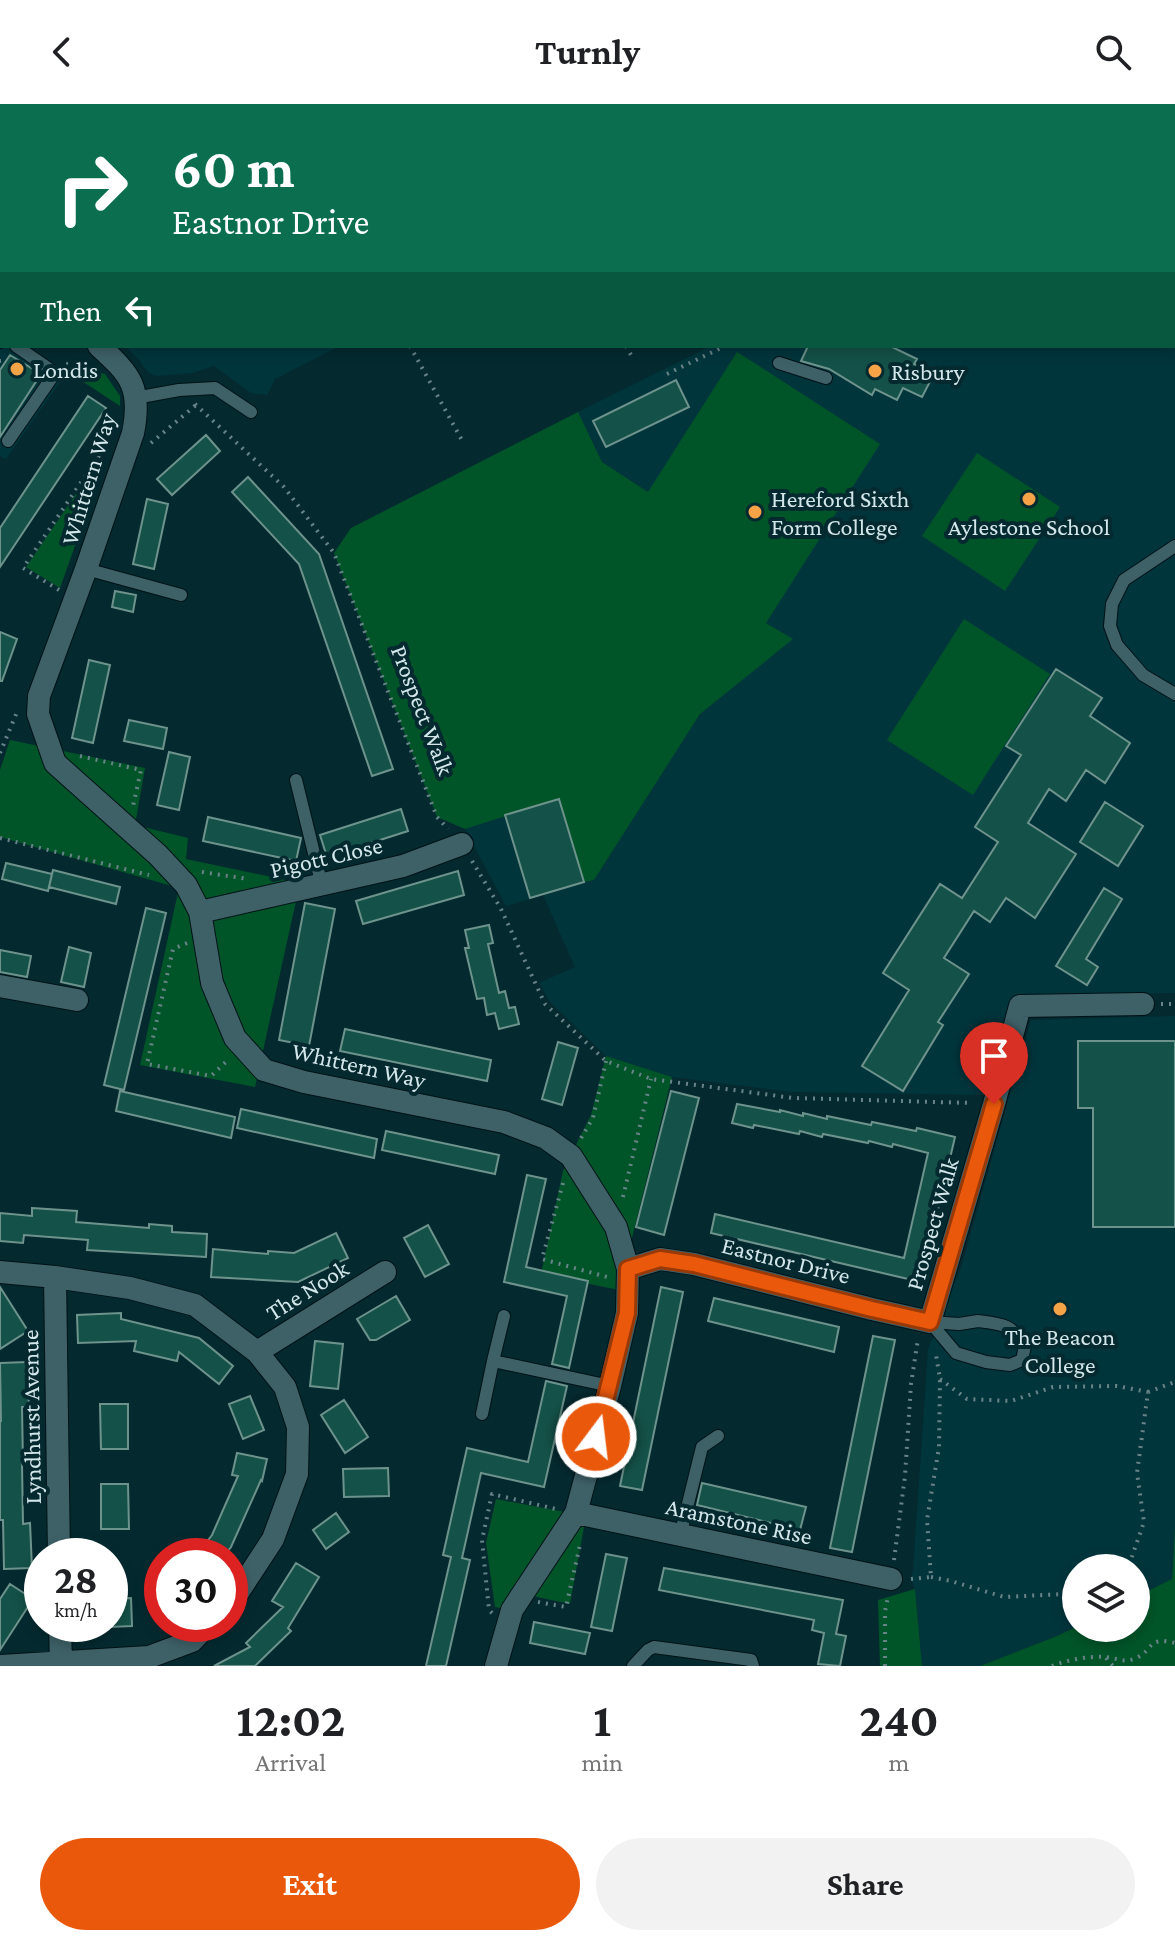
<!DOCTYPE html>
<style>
:root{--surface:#fff;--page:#f2f2f2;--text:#202124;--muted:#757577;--accent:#ea580c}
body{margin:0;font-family:"Crimson Pro",serif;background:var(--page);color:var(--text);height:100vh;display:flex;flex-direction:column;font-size:30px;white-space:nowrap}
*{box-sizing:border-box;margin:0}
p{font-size:26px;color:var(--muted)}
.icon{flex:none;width:44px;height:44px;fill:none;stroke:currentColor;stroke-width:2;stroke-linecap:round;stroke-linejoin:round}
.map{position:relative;height:1562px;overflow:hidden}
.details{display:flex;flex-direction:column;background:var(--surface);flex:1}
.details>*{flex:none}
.hud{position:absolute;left:0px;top:0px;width:1176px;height:244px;box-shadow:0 4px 12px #0003;background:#0b6e4f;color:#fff;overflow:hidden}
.buttons{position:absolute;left:1062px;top:1450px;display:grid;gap:16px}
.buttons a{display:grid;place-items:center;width:88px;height:88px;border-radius:50%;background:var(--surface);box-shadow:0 4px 12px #0003;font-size:40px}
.speed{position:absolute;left:24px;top:1434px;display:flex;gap:16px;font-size:40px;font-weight:700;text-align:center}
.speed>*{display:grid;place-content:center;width:104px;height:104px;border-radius:50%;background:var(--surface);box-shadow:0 4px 12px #0003;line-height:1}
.speed small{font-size:20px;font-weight:400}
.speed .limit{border:12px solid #d22;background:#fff;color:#111}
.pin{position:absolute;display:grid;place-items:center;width:68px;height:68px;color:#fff;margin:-82px -34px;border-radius:50% 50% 50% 0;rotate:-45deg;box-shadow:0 0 8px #0007}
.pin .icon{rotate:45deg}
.me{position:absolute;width:88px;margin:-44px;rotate:15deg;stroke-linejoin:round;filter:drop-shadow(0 0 6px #0008)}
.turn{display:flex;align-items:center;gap:28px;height:168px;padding:0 40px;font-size:36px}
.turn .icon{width:104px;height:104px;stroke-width:2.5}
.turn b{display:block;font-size:56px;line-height:68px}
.then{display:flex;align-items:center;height:76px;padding:0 40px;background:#0003;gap:16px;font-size:30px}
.eta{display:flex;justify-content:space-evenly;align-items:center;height:136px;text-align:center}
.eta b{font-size:48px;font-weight:700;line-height:56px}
.button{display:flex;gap:16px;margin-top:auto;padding:16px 40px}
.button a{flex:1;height:92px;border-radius:48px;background:var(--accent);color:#fff;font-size:32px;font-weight:700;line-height:92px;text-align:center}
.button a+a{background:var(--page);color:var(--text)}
header{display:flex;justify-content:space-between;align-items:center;height:104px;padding:0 40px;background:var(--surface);font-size:36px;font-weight:700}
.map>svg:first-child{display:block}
.built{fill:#00353c}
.green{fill:#005528}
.building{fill:#145148;stroke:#6e938c;stroke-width:2}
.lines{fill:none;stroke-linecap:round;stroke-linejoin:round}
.service-casing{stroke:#001216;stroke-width:14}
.minor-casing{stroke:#001216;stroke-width:24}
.tertiary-casing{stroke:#001216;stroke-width:24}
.path{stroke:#688489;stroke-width:4;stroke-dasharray:2 6;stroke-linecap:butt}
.service{stroke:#3e6168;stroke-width:12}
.minor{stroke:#3e6168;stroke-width:22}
.tertiary{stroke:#3e6168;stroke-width:22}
.route-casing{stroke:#983908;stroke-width:20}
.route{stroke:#ea580c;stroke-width:14}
.poi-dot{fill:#f6a247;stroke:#042a30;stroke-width:3}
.labels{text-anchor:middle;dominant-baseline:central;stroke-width:8;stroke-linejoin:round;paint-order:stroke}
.poi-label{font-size:24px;fill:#d3e6ea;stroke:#042a30;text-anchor:start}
.street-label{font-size:24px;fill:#d3e6ea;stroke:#042a30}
</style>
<header><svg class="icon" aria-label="back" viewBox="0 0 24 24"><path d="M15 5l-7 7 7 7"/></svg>Turnly<svg class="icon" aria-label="search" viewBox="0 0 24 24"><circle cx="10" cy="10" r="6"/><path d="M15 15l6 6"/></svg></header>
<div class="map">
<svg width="1175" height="1562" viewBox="0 0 1175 1562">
<rect width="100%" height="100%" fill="#042a30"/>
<!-- built -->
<path class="built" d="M118 0H937L939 2H116Z
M1125 0H1175V889L1026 892 986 991 791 988 672 973 606 952 550 898 539 879 575 863 543 791 506 802 465 725 559 695 584 778 594 776 700 610 792 535 766 519 648 388 602 358 578 308 711 242H1174V2H1124Z
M9 242H24L64 272 6 355 0 352V246Z
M125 242H340L275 275 267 291 251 289 214 262 192 269 159 272 153 271 148 268 140 257Z
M1175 912V1422L1172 1475 1136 1493V1464H1076V1523L1057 1532 980 1562H922L915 1485 911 1475 913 1466 928 1245 961 1164 1031 916Z"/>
<!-- green -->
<path class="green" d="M737 248 880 340 766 519 793 535 700 610 594 776 584 778 559 695 465 725 437 713 334 449 351 424 578 308 602 358 648 388Z
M59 262 105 270 120 292V302Z
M977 349 1060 403 1005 487 922 432Z
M93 365 101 369 60 484 26 463Z
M964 515 1050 570 973 691 887 636Z
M10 636 145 664 135 721 188 734 186 755 300 779 255 983 140 961 179 784 0 733V666Z
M606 952 672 973 619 1186 541 1170 563 1067 591 1011Z
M496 1395 586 1412 570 1500 523 1490 512 1506 495 1503 486 1439Z
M1175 1422V1562H980L1057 1532 1076 1523V1524H1136V1493L1172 1475Z
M915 1485 922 1562H880L878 1496Z"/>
<!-- building -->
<path class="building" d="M808 242H890L917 255 914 260 935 268 922 293 903 284 897 296 875 285 872 291 829 265 801 257Z
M10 251 41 270 0 333V266Z
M676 276 689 303 606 343 593 317Z
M88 292 106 304 0 463V424Z
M206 331 220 347 172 391 157 375Z
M248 373 319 450 393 665 372 672 299 460 232 388Z
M147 395 168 400 154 465 133 460Z
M115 487 136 491 133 508 112 503Z
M0 528 17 535 2 577H0Z
M89 556 110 561 93 639 72 634Z
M1056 565 1102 594 1090 612 1130 639 1105 679 1086 666 1066 697 1049 685 1028 719 1076 750 1035 814 1006 794 990 818 974 807 944 854 969 870 938 918 943 921 903 987 862 962 909 886 883 869 940 780 962 794 998 738 975 723 1021 651 1006 642Z
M129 616 167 624 163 645 124 637Z
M169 648 190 653 179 706 157 701Z
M559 695 584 778 530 794 505 711Z
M1105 698 1143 722 1118 762 1080 738Z
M401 705 408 727 327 753 320 731Z
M208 713 301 734 296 757 203 737Z
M6 759 52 770 48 787 2 775Z
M53 766 120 783 116 800 49 783Z
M458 767 464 791 363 820 356 797Z
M1104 784 1122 795 1086 855 1098 863 1087 881 1056 862Z
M305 799 335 805 309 942 279 936Z
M146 804 166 809 124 986 104 981Z
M489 821 493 839 488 840 499 889 505 887 509 904 515 903 519 920 499 925 495 909 487 911 484 894 477 895 465 844H469L465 826Z
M69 843 91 849 84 883 61 878Z
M0 846 31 852 27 873 0 868Z
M345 925 491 956 487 977 340 947Z
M1078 937H1175V1123H1093V1004H1078Z
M558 938 578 944 562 1001 542 995Z
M120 987 235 1013 231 1034 116 1007Z
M671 987 699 994 664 1131 636 1123Z
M737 1000 780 1008V1006L803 1012V1009L827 1015V1012L871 1021 872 1018 916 1027 917 1024 955 1033 921 1178 711 1129 715 1110 904 1154 928 1049 893 1040 892 1043 869 1037 868 1039 823 1030 822 1033 800 1027 799 1030 754 1021 753 1024 732 1019Z
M241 1005 377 1035 374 1054 237 1024Z
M386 1027 499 1051 495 1070 382 1046Z
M527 1071 546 1075 526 1163 588 1177 569 1264 552 1260 567 1192 504 1178Z
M32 1104 77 1107 76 1118 149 1124V1120L172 1122V1128L207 1130 206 1153 87 1146 88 1136 24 1131 23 1139 0 1137V1109L32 1112Z
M428 1121 449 1160 425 1173 404 1134Z
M336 1129 348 1154 298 1178 211 1173 213 1145 268 1150V1147L294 1149Z
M0 1183 28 1227 0 1245Z
M661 1183 683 1188 642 1386 620 1382Z
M396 1192 410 1216 376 1236H370L357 1215Z
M714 1194 839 1223 834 1248 708 1217Z
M121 1209V1215L199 1234 233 1262 219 1280 179 1248 177 1257 134 1247 136 1237 78 1239 77 1211Z
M873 1232 895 1236 852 1448 830 1444Z
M315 1237 343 1240 338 1285 310 1282Z
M27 1258 29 1303H22L23 1360H22L23 1420 30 1419 32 1464 4 1465 3 1416H0V1317H1L0 1259Z
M546 1277 567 1282 544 1383 481 1369 462 1454 470 1456 446 1562H426L451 1453 443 1451 467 1344 528 1358Z
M250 1292 264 1326 243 1335 229 1300Z
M344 1296 368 1333 345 1349 321 1311Z
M100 1300H128V1345H101Z
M237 1349 267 1355 262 1377 261 1376 231 1443 224 1452H196L212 1431 238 1372 232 1371Z
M388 1364 389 1392 344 1393 343 1365Z
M702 1379 806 1403 800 1426 697 1401Z
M101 1380H128L129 1425H101Z
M336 1409 349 1428 326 1445 313 1426Z
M606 1450 627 1454 612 1527 591 1523Z
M296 1459 319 1473 288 1524 291 1527 255 1562H214L250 1543 246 1539 283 1503 272 1497Z
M664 1464 843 1496 836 1530 846 1532 840 1562 818 1560 824 1529 812 1526 814 1516 659 1486Z
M10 1480 33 1495 0 1546V1495Z
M131 1494 132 1522 110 1523V1495Z
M534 1518 590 1529 585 1550 530 1539Z"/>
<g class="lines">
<!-- service casing -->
<g class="service-casing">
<path id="service" d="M769 0 770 2
M0 238 2 237
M779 259 826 274
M135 294 179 286 215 284 251 308
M8 337 55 269 16 242
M1175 442 1124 476 1112 500 1110 522 1117 541 1143 571 1175 590
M86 465 181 491
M296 676 322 782
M504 1212 493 1257 610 1282
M978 1217C1002 1220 1012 1220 1025 1242L1022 1256 1010 1261 986 1258 956 1249 930 1218 959 1220Z
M482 1310 493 1257
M680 1432 702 1343 718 1332
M633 1562 648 1546 654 1543 751 1556 753 1562"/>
</g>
<!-- minor casing -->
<g class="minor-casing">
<path id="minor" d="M0 51 2 48
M0 153 2 155
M99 242C131 271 142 284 133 329L86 465 39 592 38 610 55 659 158 751 186 781 200 808 212 879 235 934 264 966 304 978 504 1018 546 1034 571 1052 616 1123 628 1165 627 1209 610 1282 576 1409 512 1506 496 1562
M200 808 403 762 462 740
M0 882 77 896
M628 1165 660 1155 694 1160 872 1205 930 1218 994 1000 1020 902 1143 900
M0 1168 55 1173 130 1184 195 1201 257 1248 285 1283 298 1323 297 1370 273 1435 237 1490 230 1497
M55 1173 59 1452
M257 1248 385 1168
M576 1409 891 1475
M60 1520 61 1562
M0 1562 149 1553 192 1537 208 1520"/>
</g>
<!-- tertiary casing -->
<g class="tertiary-casing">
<path id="tertiary" d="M92 2 94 0
M0 108 2 105"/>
</g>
<!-- path -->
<path class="path" d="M435 0 436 2
M506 0 507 2
M564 0 565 2
M748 0 749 2
M393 2 394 0
M540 2 544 0
M410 242 464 340
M626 242 631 251
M0 257H1
M66 260 93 264
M667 270 725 242
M195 300 284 383 334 449 437 713 448 725
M151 339 196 301
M59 486 23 464 105 343
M0 649 17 608
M80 652 141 666 133 702
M0 734 149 771
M472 757 501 805 545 900 606 957 651 975 793 994 972 999
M202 768 248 775
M187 839 173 845 147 960 211 972 229 955
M1161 900H1175
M581 1034 593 1014 606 957
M563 1079 542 1155 607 1173
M623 1093 651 975
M940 1275 967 1295 1011 1297 1053 1283 1117 1282 1148 1288 1137 1369 1144 1418 1128 1464
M1148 1288 1175 1278
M894 1456 905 1372 911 1280 918 1235
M931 1473 951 1477 1004 1493 1064 1490 1076 1495
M911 1475 931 1473 927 1416 939 1343 940 1275 936 1251
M538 1498 566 1503 580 1441
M492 1509 489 1506 482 1436 492 1390 556 1405
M1106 1554 1113 1562
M885 1562V1507L888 1493
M1052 1562C1067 1556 1088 1552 1104 1553 1115 1553 1124 1560 1136 1554 1154 1546 1147 1532 1175 1539"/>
<!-- service -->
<use href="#service" class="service"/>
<!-- minor -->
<use href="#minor" class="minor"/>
<!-- tertiary -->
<use href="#tertiary" class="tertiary"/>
</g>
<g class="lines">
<!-- route casing -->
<g class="route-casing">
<path id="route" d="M596 1333 627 1209 628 1165 660 1155 694 1160 872 1205 930 1218 994 1000"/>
</g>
<!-- route -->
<use href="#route" class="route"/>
</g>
<!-- markers -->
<g class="poi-dot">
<circle cx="17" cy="265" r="8"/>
<circle cx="875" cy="267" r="8"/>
<circle cx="1029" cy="395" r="8"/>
<circle cx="755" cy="408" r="8"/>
<circle cx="1060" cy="1205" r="8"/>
</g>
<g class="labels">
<!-- poi labels -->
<g class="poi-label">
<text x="33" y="265">Londis</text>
<text x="891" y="267">Risbury</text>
<text x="771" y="394">Hereford Sixth<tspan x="771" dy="28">Form College</tspan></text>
<text x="1029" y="422" text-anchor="middle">Aylestone School</text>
<text x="1060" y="1232" text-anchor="middle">The Beacon<tspan x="1060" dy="28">College</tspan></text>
</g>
<!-- street labels -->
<g class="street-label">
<text transform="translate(88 375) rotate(-73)">Whittern Way</text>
<text transform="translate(423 606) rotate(69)">Prospect Walk</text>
<text transform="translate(326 753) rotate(-13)">Pigott Close</text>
<text transform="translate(359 961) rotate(13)">Whittern Way</text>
<text transform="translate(932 1120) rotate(-74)">Prospect Walk</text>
<text transform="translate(786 1156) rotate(14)">Eastnor Drive</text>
<text transform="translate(307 1186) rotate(-32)">The Nook</text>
<text transform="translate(31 1313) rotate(-91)">Lyndhurst Avenue</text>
<text transform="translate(739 1417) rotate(12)">Aramstone Rise</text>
</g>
</g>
</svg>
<div class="buttons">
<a><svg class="icon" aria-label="layers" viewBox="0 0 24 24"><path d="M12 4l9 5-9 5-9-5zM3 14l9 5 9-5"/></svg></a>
</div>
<div class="speed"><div>28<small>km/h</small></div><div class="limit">30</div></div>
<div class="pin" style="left:994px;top:1000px;background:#d93025"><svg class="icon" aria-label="arrive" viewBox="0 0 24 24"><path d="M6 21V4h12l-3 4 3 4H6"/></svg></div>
<svg class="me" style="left:596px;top:1333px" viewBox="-20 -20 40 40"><circle r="17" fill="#ea580c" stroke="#fff" stroke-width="3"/><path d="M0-11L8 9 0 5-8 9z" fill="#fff"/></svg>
<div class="hud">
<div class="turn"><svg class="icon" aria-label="right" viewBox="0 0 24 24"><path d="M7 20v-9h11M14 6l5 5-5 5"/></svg><div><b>60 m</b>Eastnor Drive</div></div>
<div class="then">Then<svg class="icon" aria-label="left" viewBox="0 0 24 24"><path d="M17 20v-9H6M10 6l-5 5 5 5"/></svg></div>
</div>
</div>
<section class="details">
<div class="eta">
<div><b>12:02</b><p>Arrival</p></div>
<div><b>1</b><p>min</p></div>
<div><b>240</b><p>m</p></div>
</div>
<div class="button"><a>Exit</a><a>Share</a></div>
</section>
